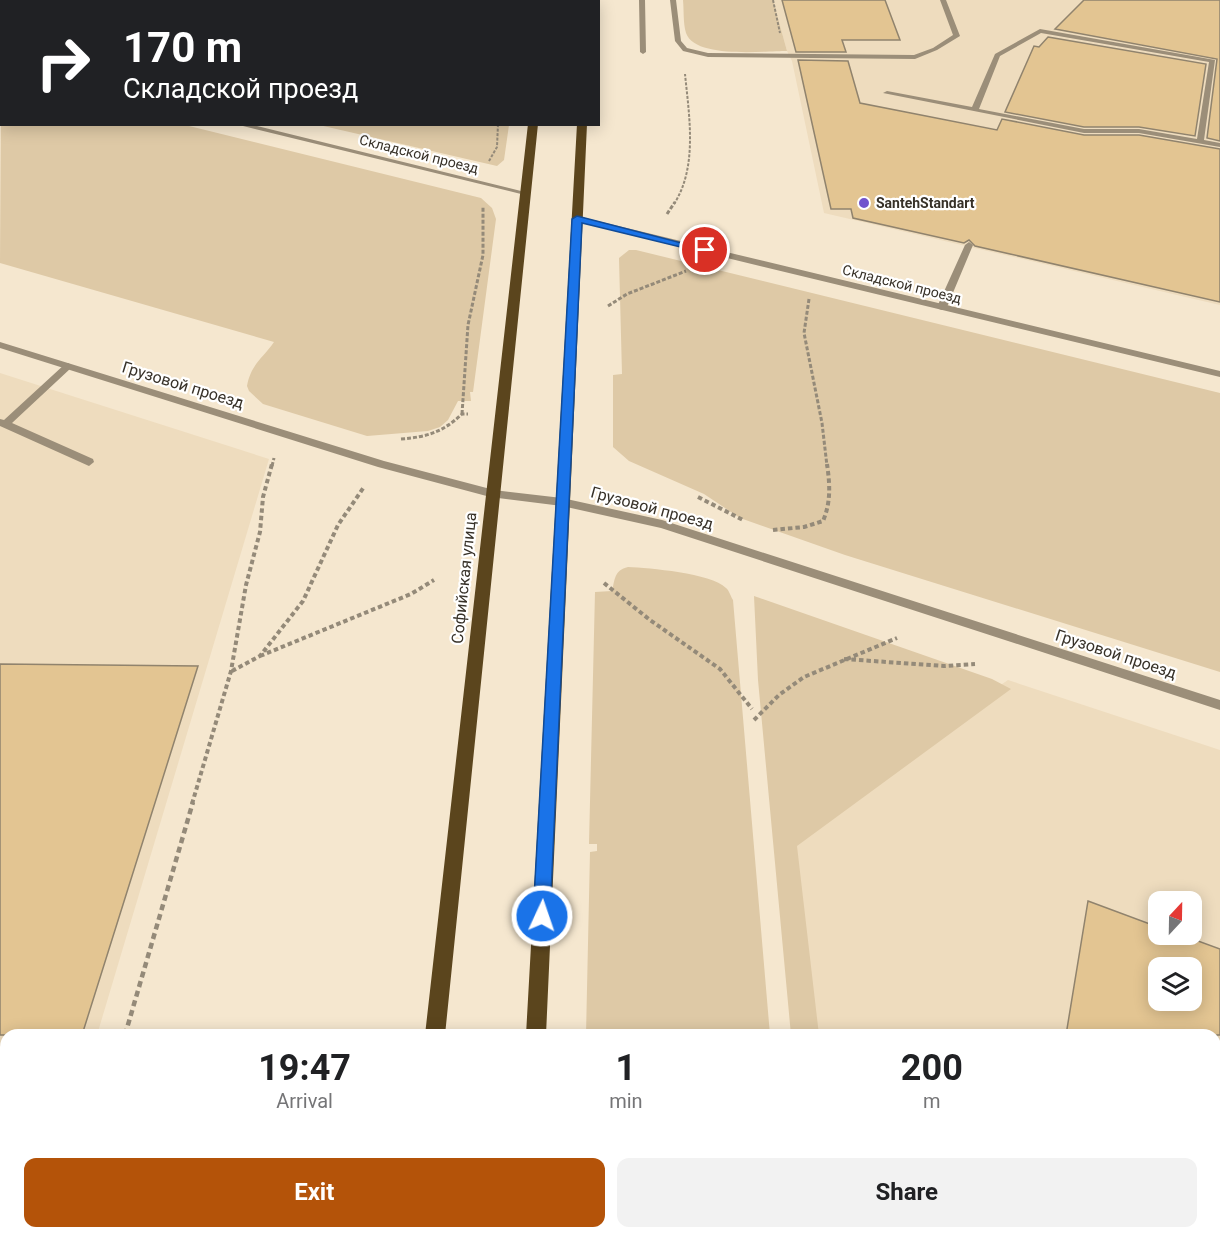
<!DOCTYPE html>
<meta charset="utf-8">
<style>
:root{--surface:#fff;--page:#f2f2f2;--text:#202124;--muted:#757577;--accent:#b45309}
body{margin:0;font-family:Roboto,sans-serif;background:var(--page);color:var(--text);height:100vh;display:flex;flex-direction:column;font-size:22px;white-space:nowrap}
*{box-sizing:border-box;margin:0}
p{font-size:20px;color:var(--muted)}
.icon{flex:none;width:33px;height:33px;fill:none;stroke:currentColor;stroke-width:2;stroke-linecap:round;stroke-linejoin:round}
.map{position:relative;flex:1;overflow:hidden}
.drawer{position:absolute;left:0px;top:1029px;width:1221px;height:210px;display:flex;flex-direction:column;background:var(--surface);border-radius:18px 18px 0 0;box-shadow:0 3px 15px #0003}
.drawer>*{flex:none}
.hud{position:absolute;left:0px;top:0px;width:600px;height:126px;box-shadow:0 3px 15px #0003;background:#202124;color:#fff;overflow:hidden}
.needle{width:39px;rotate:22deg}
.buttons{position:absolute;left:1148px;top:891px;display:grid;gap:12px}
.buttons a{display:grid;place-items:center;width:54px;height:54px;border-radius:12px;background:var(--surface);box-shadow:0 3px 15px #0003;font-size:30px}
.pin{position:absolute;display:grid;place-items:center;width:51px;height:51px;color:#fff;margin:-26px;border:3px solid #fff;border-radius:50%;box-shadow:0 2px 6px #0007}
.me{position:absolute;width:66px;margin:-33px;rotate:3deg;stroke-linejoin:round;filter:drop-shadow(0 0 4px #0008)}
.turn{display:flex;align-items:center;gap:21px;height:126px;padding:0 24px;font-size:27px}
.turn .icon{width:78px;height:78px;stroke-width:2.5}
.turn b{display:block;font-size:42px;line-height:51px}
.eta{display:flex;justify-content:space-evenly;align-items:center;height:102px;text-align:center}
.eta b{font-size:36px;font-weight:700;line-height:42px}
.button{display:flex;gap:12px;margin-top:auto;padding:12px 24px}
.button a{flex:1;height:69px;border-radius:12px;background:var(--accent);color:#fff;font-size:24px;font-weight:700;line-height:69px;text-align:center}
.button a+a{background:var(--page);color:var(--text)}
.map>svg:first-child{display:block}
.built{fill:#eedcbe;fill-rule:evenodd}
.green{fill:#dec9a6}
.building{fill:#e3c592;stroke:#90836d;stroke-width:1.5;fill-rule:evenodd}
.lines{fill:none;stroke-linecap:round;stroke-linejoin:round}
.path-far3{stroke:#948a79;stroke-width:2;stroke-dasharray:3 1.5;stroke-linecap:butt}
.path-far2{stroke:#948a79;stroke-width:3;stroke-dasharray:4 2;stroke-linecap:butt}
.path-far1{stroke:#948a79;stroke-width:4;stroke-dasharray:4.5 3;stroke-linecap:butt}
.path{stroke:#948a79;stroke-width:4.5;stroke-dasharray:6 4;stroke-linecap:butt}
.service{fill:#9b8e79;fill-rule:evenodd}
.minor{fill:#9b8e79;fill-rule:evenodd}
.tertiary{fill:#9b8e79;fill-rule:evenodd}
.primary{fill:#5b451d;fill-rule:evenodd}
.route{fill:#1a73e8;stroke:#114b97;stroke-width:1.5}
.poi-dot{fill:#7153cd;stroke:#fff;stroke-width:2}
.labels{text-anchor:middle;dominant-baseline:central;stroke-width:4.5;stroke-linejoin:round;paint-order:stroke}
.far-street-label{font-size:14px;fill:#373128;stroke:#fff}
.far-poi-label{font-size:14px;font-weight:bold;fill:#373128;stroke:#fff;text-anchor:start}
.street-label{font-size:16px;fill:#373128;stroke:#fff}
</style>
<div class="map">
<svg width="1220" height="1239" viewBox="0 0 1220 1239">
<rect width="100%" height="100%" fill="#f5e7cf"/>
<!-- built -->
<path class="built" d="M773 0H1220V305L824 213 792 61 787 51Z
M0 373 269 459 97 1035H6V1233H37L35 1239H0Z
M1008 680 1220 750V1239H831V1233H1215V1035H811L791 828ZM1158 902H1191V934H1158ZM1158 968H1191V1000H1158Z"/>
<!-- green -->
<path class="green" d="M683 0H773L787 51C764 51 695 59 686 33 683 23 684 10 683 0Z
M1 100 2 124 185 125 481 198 492 208 496 219 473 392H470L471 401H458L448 420 440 427 428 431 367 436 263 404 249 391 247 386C251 364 263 358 274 342L0 263Z
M319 125H509L504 160 497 166Z
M629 250H636L1220 393V672L845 555 740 518 704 494 629 461 613 447V375L622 374 619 258Z
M628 567C649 568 711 573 726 588 729 590 731 597 733 600L770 1035H586L590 852 597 851V844H589L595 592 612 591C615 580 614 570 628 567Z
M754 596 992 679 1011 689 797 846 819 1035H791L758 680Z
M582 1233H787V1239H582Z"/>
<!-- building -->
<path class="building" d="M782 0H885L900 40H842L846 52H796Z
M1084 0H1220V141L1207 138 1217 59 1055 29Z
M1048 37 1206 64 1195 136 1139 127H1084L1005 112 1034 46 1039 47Z
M798 60 848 61 860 103 997 130 1002 119 1084 135H1139L1220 149V302L975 246 969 240 964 243 853 218 851 209H831Z
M0 664 198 666 82 1035H0Z
M1088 901 1158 927V934H1179L1220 949V1035H1066ZM1158 968H1191V1000H1158Z"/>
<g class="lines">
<!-- path-far3 -->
<path class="path-far3" d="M773 0 780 33
M489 161 497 147 498 124
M674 204C698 167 689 115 685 74"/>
<!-- path-far2 -->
<path class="path-far2" d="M667 214 675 202
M809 299 804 333 822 423 827 466
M608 306 627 294 686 271
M462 414 468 325 483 255V206
M401 439C427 437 443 432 462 414H468
M272 466 274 458"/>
<!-- path-far1 -->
<path class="path-far1" d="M698 497 743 520
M773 530 804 527 823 521C831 502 830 485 827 464
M604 583 650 620 720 669 752 709
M260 656 411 594 434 580
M844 659 944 666 975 664
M232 671 260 656 303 601 338 525 364 487
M754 720 779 695 804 677 897 638
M192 804 231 671 246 585 260 532 263 497 272 464"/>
<!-- path -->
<path class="path" d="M125 1035 193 802
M65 1239 67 1233"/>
<!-- service -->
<path class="service" d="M207 0H217L204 2Z
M221 0H228L229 2H222Z
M401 0H407L400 2Z
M639 0H645L646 52 643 54 640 52Z
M670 0H676L681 41 687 48 708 53 914 55 933 48 953 35 940 0H946L960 36 937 50 915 59 708 57 683 51 675 41Z
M1040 29 1215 60 1204 140 1220 143V147L1139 133H1084L883 93 887 91 972 107 995 54ZM1041 33 1209 62 1197 139 1139 129H1084L979 109 1000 56Z
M0 90H2L0 95Z
M969 242 973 245 947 307 942 310 939 309 937 307 965 245Z
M68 363 73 366 71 368 12 423 93 459 94 462 89 466 0 426V419L4 420 65 364Z"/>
<!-- minor -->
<path class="minor" d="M0 65H2V70H0Z
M235 124H249L529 193 525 195Z
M577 216 1220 371V377L574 221V217Z
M0 342 384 461 498 491 499 494 494 498 378 467 0 348Z"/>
<!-- tertiary -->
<path class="tertiary" d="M494 490 562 498 662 520 1220 700V710L661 528 562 506 490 497 489 494Z"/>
<!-- primary -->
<path class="primary" d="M542 0H550V2H542Z
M584 0H592V2H584Z
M528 124H538L445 1035H425Z
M577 124H587L546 1035H526Z
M403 1233H425L424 1239H402Z
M515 1233H537V1239H515Z"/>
</g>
<!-- route -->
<path class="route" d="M577 216 709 250 705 253 582 223 550 916 548 921 542 924 536 921 533 916 572 219Z"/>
<!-- markers -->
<circle class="poi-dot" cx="864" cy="203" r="6"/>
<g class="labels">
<!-- far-street labels -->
<g class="far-street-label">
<text transform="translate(419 154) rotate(14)">Складской проезд</text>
<text transform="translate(902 284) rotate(14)">Складской проезд</text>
</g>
<!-- far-poi labels -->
<g class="far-poi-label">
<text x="876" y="203">SantehStandart</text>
</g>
<!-- street labels -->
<g class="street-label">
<text transform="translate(183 385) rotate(17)">Грузовой проезд</text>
<text transform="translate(652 508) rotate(15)">Грузовой проезд</text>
<text transform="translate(464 578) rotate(-84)">Софийская улица</text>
<text transform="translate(1116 654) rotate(18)">Грузовой проезд</text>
</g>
</g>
</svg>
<div class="buttons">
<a><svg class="needle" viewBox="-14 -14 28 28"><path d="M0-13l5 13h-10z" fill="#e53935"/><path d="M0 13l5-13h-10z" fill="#757577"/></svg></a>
<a><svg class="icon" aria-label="layers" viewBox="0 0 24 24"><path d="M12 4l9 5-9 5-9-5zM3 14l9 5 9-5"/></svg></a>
</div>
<div class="pin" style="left:705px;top:250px;background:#d93025"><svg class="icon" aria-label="arrive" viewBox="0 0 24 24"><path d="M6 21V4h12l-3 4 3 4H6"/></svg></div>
<svg class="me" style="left:542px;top:916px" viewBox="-20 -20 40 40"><circle r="17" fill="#1a73e8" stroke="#fff" stroke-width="3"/><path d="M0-11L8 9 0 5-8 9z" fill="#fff"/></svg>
<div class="hud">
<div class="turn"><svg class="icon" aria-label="right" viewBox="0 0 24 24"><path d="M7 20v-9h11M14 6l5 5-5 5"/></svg><div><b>170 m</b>Складской проезд</div></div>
</div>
<section class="drawer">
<div class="eta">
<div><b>19:47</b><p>Arrival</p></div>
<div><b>1</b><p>min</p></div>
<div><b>200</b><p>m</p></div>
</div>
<div class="button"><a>Exit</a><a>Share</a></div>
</section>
</div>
